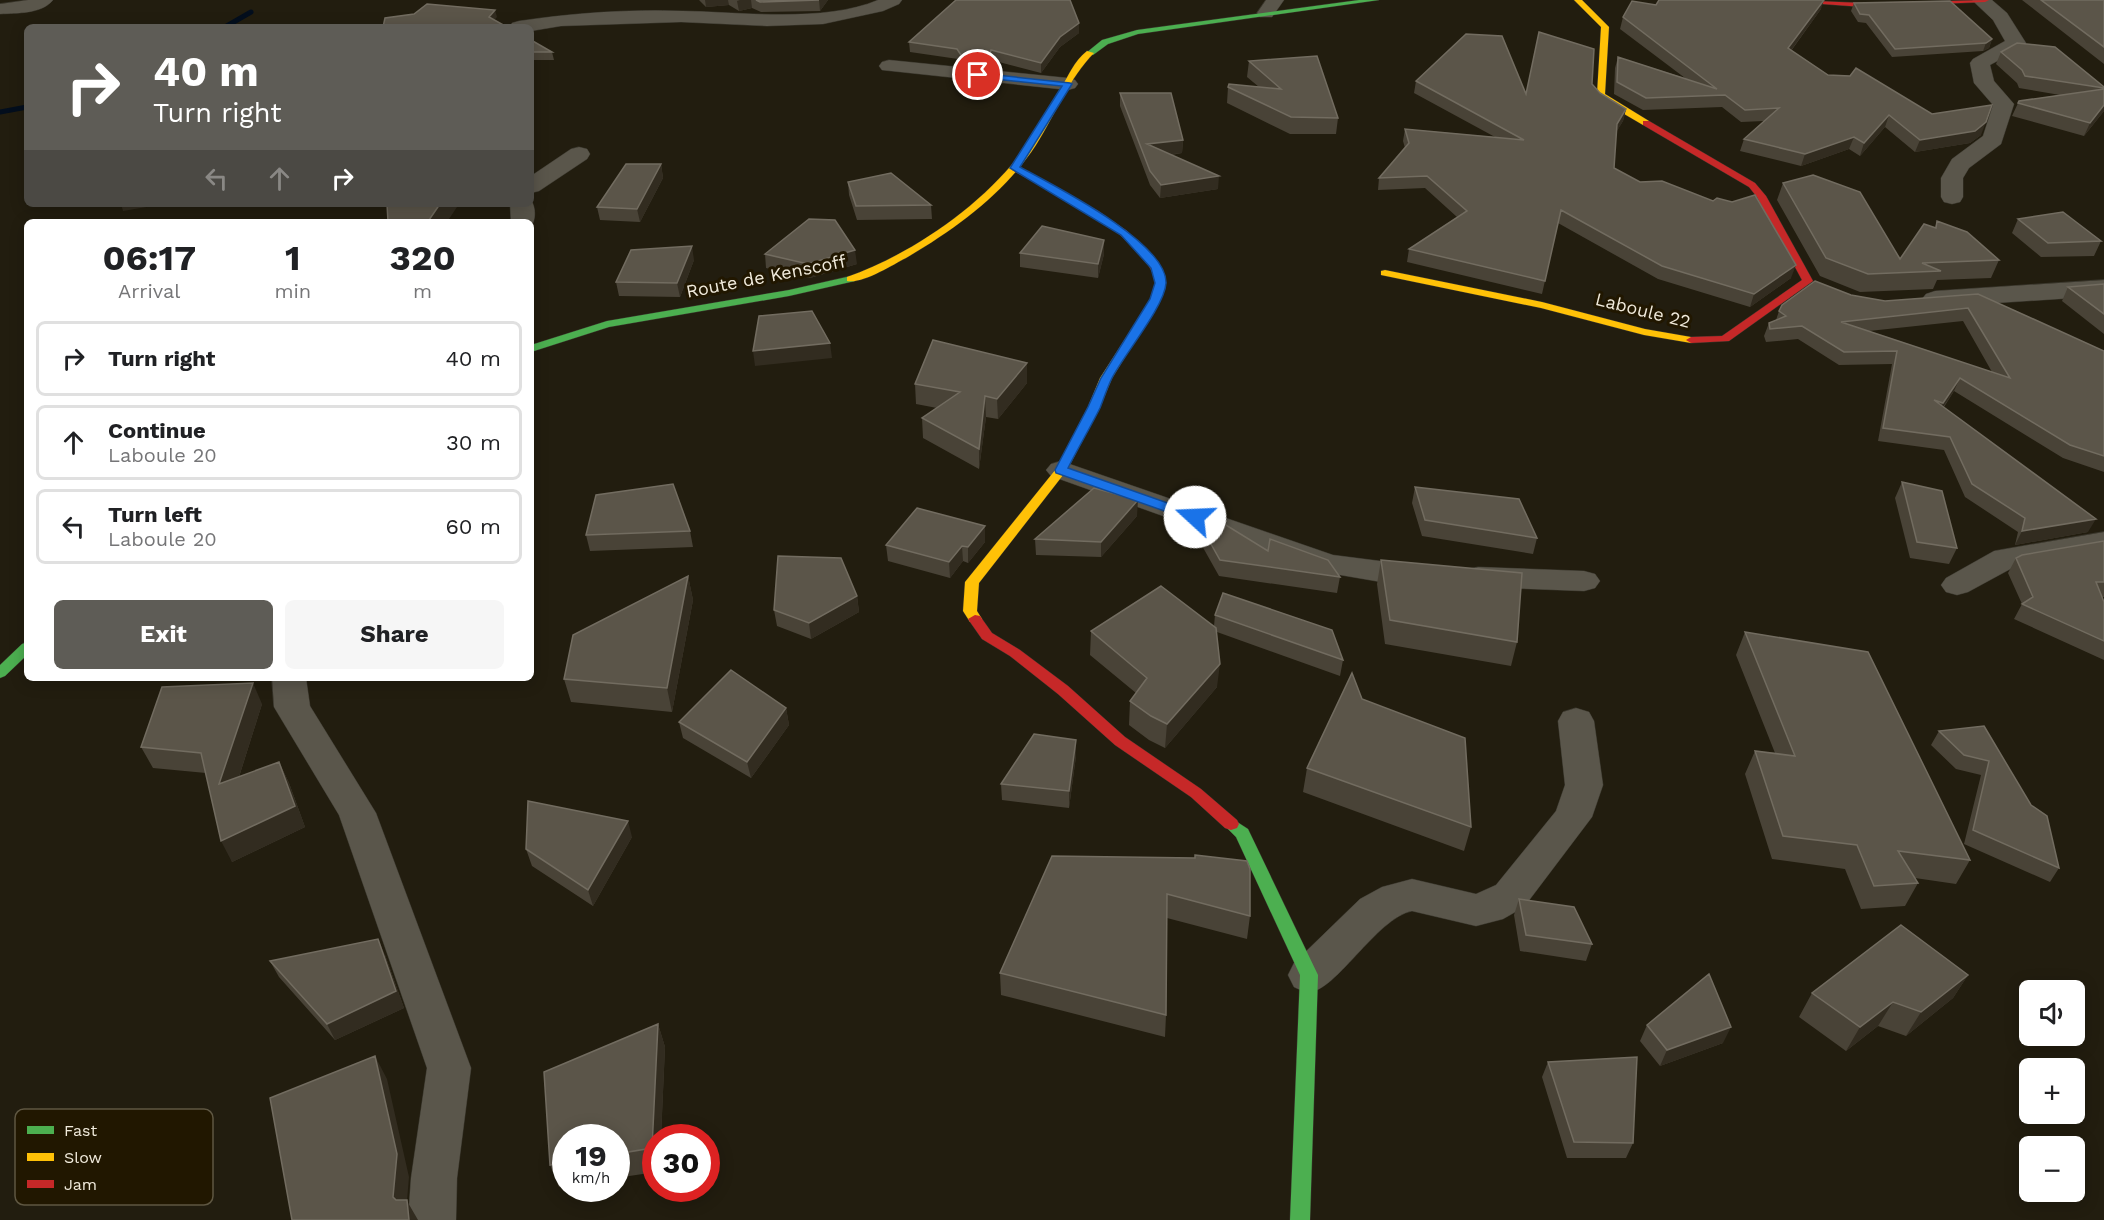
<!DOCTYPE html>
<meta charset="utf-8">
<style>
:root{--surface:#fff;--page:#f6f6f6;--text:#202124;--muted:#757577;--line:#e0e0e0;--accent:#5e5c56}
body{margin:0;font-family:"Work Sans",sans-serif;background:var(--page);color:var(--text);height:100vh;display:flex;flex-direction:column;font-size:22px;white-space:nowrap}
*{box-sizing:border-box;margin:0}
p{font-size:20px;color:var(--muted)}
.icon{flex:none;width:33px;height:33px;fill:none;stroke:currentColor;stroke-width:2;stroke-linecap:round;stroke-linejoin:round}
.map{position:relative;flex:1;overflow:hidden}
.details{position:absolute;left:24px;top:219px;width:510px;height:462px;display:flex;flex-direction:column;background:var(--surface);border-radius:9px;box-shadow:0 3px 15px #0003}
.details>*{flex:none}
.top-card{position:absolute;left:24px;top:24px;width:510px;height:183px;border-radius:9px;box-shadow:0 3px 15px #0003;background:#5e5c56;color:#fff;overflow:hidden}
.buttons{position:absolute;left:2019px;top:980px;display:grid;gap:12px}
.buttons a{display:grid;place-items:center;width:66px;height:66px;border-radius:9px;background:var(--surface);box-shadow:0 3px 15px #0003;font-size:30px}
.speed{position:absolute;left:552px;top:1124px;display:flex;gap:12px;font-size:30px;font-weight:700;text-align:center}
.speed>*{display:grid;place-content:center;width:78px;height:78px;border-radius:50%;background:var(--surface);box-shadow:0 3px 15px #0003;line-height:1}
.speed small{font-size:15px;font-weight:400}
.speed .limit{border:9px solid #d22;background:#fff;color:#111}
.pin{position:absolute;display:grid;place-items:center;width:51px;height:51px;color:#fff;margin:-26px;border:3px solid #fff;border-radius:50%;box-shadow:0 2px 6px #0007}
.me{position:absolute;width:66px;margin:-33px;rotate:290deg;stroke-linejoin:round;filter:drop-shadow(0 0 4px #0008)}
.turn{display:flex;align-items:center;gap:21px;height:126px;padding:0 30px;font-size:27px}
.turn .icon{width:78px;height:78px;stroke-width:2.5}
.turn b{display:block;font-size:42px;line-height:51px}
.lanes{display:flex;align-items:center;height:57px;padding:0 30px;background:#0003;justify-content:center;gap:30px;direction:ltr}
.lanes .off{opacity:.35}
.eta{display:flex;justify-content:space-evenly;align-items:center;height:102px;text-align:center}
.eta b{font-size:36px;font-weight:700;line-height:42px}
.action{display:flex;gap:12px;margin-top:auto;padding:12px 30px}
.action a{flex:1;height:69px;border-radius:9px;background:var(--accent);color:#fff;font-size:24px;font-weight:700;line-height:69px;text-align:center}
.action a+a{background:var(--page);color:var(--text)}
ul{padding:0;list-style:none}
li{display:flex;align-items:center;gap:18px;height:75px;margin:0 12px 9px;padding:0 18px;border:3px solid var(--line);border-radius:9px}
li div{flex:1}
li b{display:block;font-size:22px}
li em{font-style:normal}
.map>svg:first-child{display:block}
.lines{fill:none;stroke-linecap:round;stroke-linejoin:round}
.stream{stroke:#030e1d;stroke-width:5}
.street-casing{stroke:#39362c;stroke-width:1}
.fast-casing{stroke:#39362c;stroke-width:1}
.slow-casing{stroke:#39362c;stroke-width:1}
.jam-casing{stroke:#39362c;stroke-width:1}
.street{fill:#5a564b;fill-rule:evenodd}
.fast{fill:#4caf50;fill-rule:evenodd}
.slow{fill:#ffc107;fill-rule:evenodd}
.jam{fill:#c62828;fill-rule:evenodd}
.wall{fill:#494337;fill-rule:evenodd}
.shaded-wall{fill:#322c20}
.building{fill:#5b5549;stroke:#726c60;stroke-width:1.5;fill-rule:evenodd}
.route{fill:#1a73e8;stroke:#114b97;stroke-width:1.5}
.labels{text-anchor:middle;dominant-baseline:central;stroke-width:6;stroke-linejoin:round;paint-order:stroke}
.far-street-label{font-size:18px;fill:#f1ebdc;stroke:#211700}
.key{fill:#211700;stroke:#5f5742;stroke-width:1.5}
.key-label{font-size:16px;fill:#f1ebdc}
</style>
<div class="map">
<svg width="2104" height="1220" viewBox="0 0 2104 1220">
<rect width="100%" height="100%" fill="#221d0f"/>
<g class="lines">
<!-- stream -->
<path class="stream" d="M225 27 251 12
M0 112 27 107"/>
<!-- street casing -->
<g class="street-casing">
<path id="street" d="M28 0H53C42 14 17 13 0 14V4Z
M878 0H902L899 4 883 11 823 24 767 26 681 22 561 26 531 31V27H510L512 23 519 21C573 13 629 9 683 11 741 12 824 23 878 0Z
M1266 0H1284L1272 17H1260L1257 13Z
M1972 0H1992L2007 13 2026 43 2023 47 1990 65 1994 81 2014 104 2001 144 1969 168 1963 178V197L1960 202 1952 204 1944 202 1941 197V178L1952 159 1983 136 1993 105 1974 83 1970 63 1973 59 2005 41 1993 20Z
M889 60 1068 78 1075 80 1078 84 1075 88 1068 90 882 70 879 66 882 62Z
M579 147 587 149 590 154 587 159 539 191 531 193V176L571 149Z
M531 200C536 207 536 220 531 227V222H511L510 204H531Z
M2104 280V296L1935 307 1926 304 1922 299 1926 294 1935 291Z
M1061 461 1333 555 1435 568 1440 575 1435 582 1424 585 1387 583 1317 571 1051 476 1046 470 1051 464Z
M2104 532V552L2014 567 1968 592 1957 595 1946 592 1941 585 1946 578 1994 551Z
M1478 567 1584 571 1595 574 1600 581 1595 588 1584 591 1478 587 1467 584 1462 577 1467 570Z
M272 678H306L310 706 376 813 471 1068 457 1178 456 1220H408L411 1178 427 1068 339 815 274 707Z
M1576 708 1589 712 1594 721 1603 785 1592 817 1524 907 1503 919 1476 926 1412 911C1376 918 1334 995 1307 992 1303 991 1298 989 1294 987L1288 975 1294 963 1360 899 1382 887 1412 879 1476 894 1496 885 1556 811 1565 785 1558 721 1563 712Z"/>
</g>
<!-- fast casing -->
<g class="fast-casing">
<path id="fast" d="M1359 0H1379L1138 34 1108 44 1093 55 1086 53 1102 40 1137 30Z
M851 276 855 277V281L789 296 609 327 531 352V345L607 321 789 290Z
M27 642V655L5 676 0 678V665L22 644Z
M1231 818 1248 829 1318 975 1310 1220H1290L1300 975 1236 837 1223 824 1225 820Z"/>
</g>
<!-- slow casing -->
<g class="slow-casing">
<path id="slow" d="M1574 0H1582L1609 27 1605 94 1649 121V125H1643L1602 101 1597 94 1601 27Z
M1087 51 1094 53C1069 78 1055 115 1036 145 1004 194 955 229 906 258 892 265 863 284 847 281V277C915 253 991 200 1031 139 1041 123 1052 106 1061 88 1069 75 1074 61 1087 51Z
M1158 270 1163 273 1166 283 1161 299 1112 378 1100 407 1067 470 979 583 977 611 982 619 980 622H970L963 611 965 582 1056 469 1088 407 1100 378 1151 299 1156 283 1153 273Z
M1385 270 1542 302 1645 329 1691 337 1696 340 1691 343 1644 335 1541 308 1381 275V271Z"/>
</g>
<!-- jam casing -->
<g class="jam-casing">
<path id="jam" d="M1791 0 1863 3 1989 0 1985 2 1863 7 1795 2Z
M1643 121H1649L1755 183 1766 196 1813 281 1729 341 1691 343 1686 340 1691 337 1722 336 1802 280 1757 197 1749 187 1643 125Z
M1015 165 1098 211 1127 231 1160 265 1163 273 1162 275H1154C1129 226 1058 196 1012 170V166Z
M975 615 980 616 992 633 1020 650 1068 686 1125 737 1201 789 1237 820 1239 824 1237 828 1231 830 1225 828 1191 797 1115 745 1058 694 1010 656 982 639 968 619Z"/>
</g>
<!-- street -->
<use href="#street" class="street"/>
<!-- fast -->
<use href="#fast" class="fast"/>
<!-- slow -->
<use href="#slow" class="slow"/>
<!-- jam -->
<use href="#jam" class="jam"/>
</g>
<!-- wall -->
<path class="wall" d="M699 0H828L820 11 761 12 752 8 739 11 729 5 706 7Z
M2022 0H2104V64Z
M1854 3 1992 39 1989 48 1983 51 1892 57 1866 23 1858 22 1851 11Z
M1656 5 1821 9 1791 51 1828 75 1932 114 1981 135 1970 143 1915 152 1885 127 1860 156 1849 149 1801 166 1740 151 1744 139 1764 121 1741 122 1722 107 1643 110 1614 94 1615 68 1618 57 1685 78 1620 29 1623 17Z
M1079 33 1060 47 1041 73 991 60 989 68 961 65 958 59 910 52 909 42Z
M531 40 552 52 554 60H531Z
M2001 52 2104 87V111L2084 136 2012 116 2019 101 2060 95 2019 88 2017 83 1996 64Z
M1249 61 1338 118 1336 134H1290L1227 103 1228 87H1259L1247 77Z
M1416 81 1526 94 1592 84 1600 93 1626 109 1623 121 1616 132 1614 168 1791 278 1750 307 1658 279 1558 223 1542 294 1407 262 1409 249 1457 217 1425 188 1378 190 1379 178 1405 148 1403 141 1405 129 1495 137 1414 93Z
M1120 93 1183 140 1182 153 1171 155 1218 189 1160 198 1150 185 1120 106Z
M661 164 663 178 640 222 600 220 597 207Z
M848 182 931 205 932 219 857 220 849 195Z
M1783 183 1900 259 1935 227 1937 221 1999 260 1991 278 1937 280 1933 289 1860 292 1820 276 1777 200Z
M2018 219 2101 241 2094 256 2041 257 2012 233Z
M1104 240V254L1098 278 1020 267V253Z
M765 254 857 264 810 278 766 268Z
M694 260 680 297 619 296 616 282Z
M2104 284V334L2062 301 2068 287Z
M1978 294 2104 351V472L2063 458 1954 391 1944 407 2088 532 2015 545 2018 532 1965 497 1944 450 1878 441 1892 364 1839 365 1798 339 1766 342 1764 336 1769 323 1776 320 1779 311 1851 295 1885 301ZM1963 321 1992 372 1869 331Z
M1027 363V383L998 419 986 417 979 469 923 438 922 418 937 408 916 404 915 384Z
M1902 482 1957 548 1949 564 1910 558 1895 498Z
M1415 487 1537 538 1533 554 1422 536 1412 503Z
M1193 512 1268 551 1340 577 1337 593 1219 576 1192 528Z
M1137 516 1101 557 1036 555 1035 539Z
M690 531 693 547 590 551 586 535Z
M2104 541V597H2102L2104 602V660L2014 619 2022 604 2008 573 2016 558Z
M985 542 968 563 963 561 950 578 888 561 886 545Z
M1381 560 1517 642 1511 666 1385 644 1377 584Z
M688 576 693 600 672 712 571 702 564 679Z
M857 596 859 612 811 639 777 626 774 610Z
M1215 615 1343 660 1340 676 1217 632V687L1165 748 1149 740 1129 725 1130 701 1136 693 1090 655 1091 631 1214 626Z
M1745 632 1970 860 1956 884 1915 878 1918 883 1905 906 1861 909 1845 869 1772 859 1745 774 1755 751 1775 753 1736 655Z
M1362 699 1471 827 1464 851 1303 792 1307 768Z
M262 704 239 777 279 762 289 783 305 827 232 862 206 773 153 768 141 747Z
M786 708 789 725 751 778 683 738 679 722Z
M1984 726 2059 868 2050 882 1964 844 1981 775 1956 769 1931 745 1939 731Z
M1076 756 1069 808 1002 800 1001 784Z
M632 837 593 906 532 866 526 849Z
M1052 856 1250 916 1247 939 1167 918 1166 1015 1165 1037 1001 995 1000 973Z
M1519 899 1592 944 1586 961 1520 951 1514 915Z
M385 955 404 1008 335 1040 279 977 270 961Z
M1968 975 1953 998 1906 1036 1878 1026 1846 1051 1799 1017 1812 993Z
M658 1024 665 1047 661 1137H656V1172L616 1178V1137H566V1186L559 1187 550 1165 544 1072Z
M1647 1025 1723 1043 1660 1066 1640 1041Z
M1548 1062 1633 1143 1626 1158H1567L1542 1077Z"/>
<!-- shaded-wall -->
<path class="shaded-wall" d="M705 0H728L729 5 706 7Z
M740 0H751L752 8 739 11 737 1Z
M819 0H828L820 11Z
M1824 0 1821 9 1784 60 1788 48Z
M495 10 497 17 490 25 489 17Z
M1079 23V33L1060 47 1041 73V63L1060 37Z
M1992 39 1989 48 1983 51 1986 43Z
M991 50V60L989 68V58Z
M2104 105V111L2084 136 2090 123Z
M1626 109 1623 121 1614 136 1617 124Z
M1889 115 1885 127 1860 156 1864 143Z
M1986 122 1981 135 1970 143 1915 152 1920 140Z
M1854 137 1849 149 1801 166 1805 154Z
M1183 140 1182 153 1147 157V144Z
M661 164 663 178 640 222 637 209Z
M1219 176 1218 189 1160 198 1161 185Z
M121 204H164L123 211Z
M440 204H459L447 222H415Z
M1104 240V254L1098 278V264Z
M692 246 694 260 680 297 677 283Z
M855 250 857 264 810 278 808 264Z
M1796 265 1791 278 1750 307 1754 294Z
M830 343 832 358 755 366 753 351Z
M1027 363V383L998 419 997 399Z
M1960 378 1954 391 1937 416 1943 403Z
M985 396 986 417 979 469V449Z
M1138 500 1137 516 1101 557V542Z
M2096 519 2088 532 2015 545 2022 531Z
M985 526V542L968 563V547Z
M962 546 963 561 950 578 949 562Z
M688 576 693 600 672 712 667 688Z
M857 596 859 612 811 639 809 623Z
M1220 664 1217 687 1165 748 1167 724Z
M253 683 262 704 230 805 219 784Z
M786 708 789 725 751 778 747 762Z
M1076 740V756L1069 808V791Z
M279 762 289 783 305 827 232 862 221 841Z
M628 821 632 837 593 906 588 890Z
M378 939 385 955 404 1008 335 1040 327 1024Z
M1968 975 1953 998 1906 1036 1921 1012Z
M1893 1002 1878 1026 1846 1051 1860 1027Z
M658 1024 665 1047 661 1137H656V1158L652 1148Z
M1731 1027 1723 1043 1660 1066 1667 1050Z
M375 1056 387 1079 409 1177 407 1201 418 1220H406L393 1197Z"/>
<!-- building -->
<path class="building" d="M756 0H819L760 2Z
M956 0H1070L1079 23 1060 37 1041 63 991 50 989 58 961 55 957 49 909 42Z
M1659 0H1824L1788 48 1828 75 1850 76 1856 68 1932 114 1992 105 1986 122 1975 131 1920 140 1889 115 1864 143 1854 137 1805 154 1744 139 1779 108 1745 110 1725 95 1646 98 1617 82 1618 57 1717 89 1623 17 1632 1 1656 5Z
M2041 0H2104V47Z
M1950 1 1992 39 1986 43 1895 49 1869 15 1860 14 1854 3Z
M427 4 495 10 489 17 507 27H383L385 18 414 14Z
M1539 32 1594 49 1592 84 1600 93 1626 109 1617 124 1614 168 1640 182 1662 181 1713 201 1717 198 1732 202 1755 195 1796 265 1754 294 1662 266 1561 210 1545 281 1409 249 1467 211 1427 176 1379 178 1409 143 1405 129 1524 140 1416 81 1466 34 1502 36 1526 94Z
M531 40 552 52H531Z
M2017 43 2055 47 2104 87V88L2025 76 2022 70 2001 52Z
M1317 56 1338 118 1291 117 1228 87 1229 84 1281 89 1249 61Z
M2104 89V105L2090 123 2018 103 2019 101Z
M1120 93H1171L1183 140 1147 144 1219 176 1161 185 1150 171Z
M626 164H661L637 209 597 207Z
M891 173 931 205 856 206 848 182Z
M1813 175 1860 192 1900 259 1924 224 1936 228 1937 221 1967 232 1999 260 1922 263 1941 271 1868 274 1826 258 1783 183Z
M387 204H440L429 220 415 222H388Z
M2063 212 2101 241 2048 243 2018 219Z
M809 219 835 220 855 250 808 264 765 254Z
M1042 226 1104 240 1098 264 1020 253Z
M692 246 677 283 616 282 631 250Z
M1815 281 1851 295 1885 301 1978 294 2104 351V456L2070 445 1960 378 1943 403 1934 400 2096 519 2022 531 2025 518 1972 484 1950 437 1883 428 1897 351 1844 352 1802 326 1770 329 1769 323 1786 316 1779 311 1782 305ZM1968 308 2010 378 1841 322Z
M2104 284V314L2068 287Z
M812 311 830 343 753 351 759 316Z
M933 340 1027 363 997 399 985 396 979 449 922 418 960 392 915 384Z
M1902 482 1942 491 1957 548 1917 542Z
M673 484 690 531 586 535 596 495Z
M1415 487 1519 499 1537 538 1425 520Z
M1094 488 1138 500 1101 542 1035 539Z
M917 508 985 526 968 547 962 546 949 562 886 545Z
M1193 512 1221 522 1268 551 1270 539 1328 560 1340 577 1220 560Z
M2104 541V582H2096L2104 602V641L2022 604 2033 597 2016 558 2022 555Z
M778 556 841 558 857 596 809 623 774 610Z
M1381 560 1522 573 1517 642 1390 620Z
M688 576 667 688 564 679 573 635Z
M1161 586 1216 628 1220 664 1167 724 1151 716 1130 701 1147 678 1091 631Z
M1223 593 1332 630 1343 660 1215 615Z
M1745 632 1868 652 1970 860 1898 851 1918 883 1874 886 1857 845 1783 836 1755 751 1795 756Z
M731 670 786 708 747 762 679 722Z
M1352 673 1362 699 1465 738 1471 827 1307 768Z
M253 683 219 784 279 762 295 806 221 841 201 753 141 747 162 687Z
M1984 726 2031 805 2047 816 2059 868 1973 830 1989 761 1964 755 1939 731Z
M1034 734 1076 740 1069 791 1001 784Z
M528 801 628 821 588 890 526 849Z
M1195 855 1247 861 1250 869V916L1167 894 1166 1015 1000 973 1052 856 1195 858Z
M1519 899 1574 907 1592 944 1526 935Z
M1901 925 1968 975 1921 1012 1893 1002 1860 1027 1812 993Z
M378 939 396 991 327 1024 270 961Z
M1709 974 1731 1027 1667 1050 1647 1025Z
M658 1024 652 1148 616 1154V1137H566V1162L550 1165 544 1072Z
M375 1056 397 1154 393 1197 396 1200H407L409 1220H292L270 1098Z
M1637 1057 1633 1143 1574 1142 1548 1062Z"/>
<!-- route -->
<path class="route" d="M978 73 1070 83 1072 84 1020 167C1053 185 1167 242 1166 283 1165 306 1123 356 1112 378 1107 388 1104 398 1100 408 1090 428 1078 448 1068 468L1199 514 1201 517 1199 520H1190L1056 473 1055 470 1088 407 1101 378 1150 299 1155 283 1151 268 1121 235 1010 168 1062 86 975 77 974 75Z"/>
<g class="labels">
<!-- far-street labels -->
<g class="far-street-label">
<text transform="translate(766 276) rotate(-11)">Route de Kenscoff</text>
<text transform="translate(1643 310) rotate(14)">Laboule 22</text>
</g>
</g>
<!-- legend -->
<rect x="15" y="1109" width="198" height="96" rx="9" class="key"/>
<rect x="27" y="1126" width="27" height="8" fill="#4caf50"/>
<rect x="27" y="1153" width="27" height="8" fill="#ffc107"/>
<rect x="27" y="1180" width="27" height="8" fill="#c62828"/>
<g class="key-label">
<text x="64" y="1136">Fast</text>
<text x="64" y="1163">Slow</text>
<text x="64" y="1190">Jam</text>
</g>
</svg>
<div class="buttons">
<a><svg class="icon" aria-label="sound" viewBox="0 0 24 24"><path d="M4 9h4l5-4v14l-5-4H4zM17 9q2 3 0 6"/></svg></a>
<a>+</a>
<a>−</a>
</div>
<div class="speed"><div>19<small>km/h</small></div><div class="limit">30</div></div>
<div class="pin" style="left:978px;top:75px;background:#d93025"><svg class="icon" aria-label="arrive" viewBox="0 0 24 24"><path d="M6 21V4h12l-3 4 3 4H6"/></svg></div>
<svg class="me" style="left:1195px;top:517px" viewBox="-20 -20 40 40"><circle r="19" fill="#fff"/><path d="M0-13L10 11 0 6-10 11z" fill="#1a73e8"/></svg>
<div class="top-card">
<div class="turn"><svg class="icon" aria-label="right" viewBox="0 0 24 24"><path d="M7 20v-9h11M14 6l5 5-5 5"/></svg><div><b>40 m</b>Turn right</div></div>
<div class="lanes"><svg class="icon off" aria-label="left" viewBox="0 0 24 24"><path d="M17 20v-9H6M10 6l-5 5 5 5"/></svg><svg class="icon off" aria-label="ahead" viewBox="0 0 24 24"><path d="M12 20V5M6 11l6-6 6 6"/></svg><svg class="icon" aria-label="right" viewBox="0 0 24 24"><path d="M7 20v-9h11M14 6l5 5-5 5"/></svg></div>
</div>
<section class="details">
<div class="eta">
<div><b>06:17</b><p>Arrival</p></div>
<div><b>1</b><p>min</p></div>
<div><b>320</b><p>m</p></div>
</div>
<ul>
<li><svg class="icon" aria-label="right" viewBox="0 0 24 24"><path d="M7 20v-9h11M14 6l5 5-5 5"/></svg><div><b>Turn right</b></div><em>40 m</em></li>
<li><svg class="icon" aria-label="ahead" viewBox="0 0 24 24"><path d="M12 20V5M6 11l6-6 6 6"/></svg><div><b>Continue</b><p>Laboule 20</p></div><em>30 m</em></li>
<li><svg class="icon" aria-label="left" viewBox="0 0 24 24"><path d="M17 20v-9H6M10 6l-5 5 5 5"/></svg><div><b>Turn left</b><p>Laboule 20</p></div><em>60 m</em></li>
</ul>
<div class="action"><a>Exit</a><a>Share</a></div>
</section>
</div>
